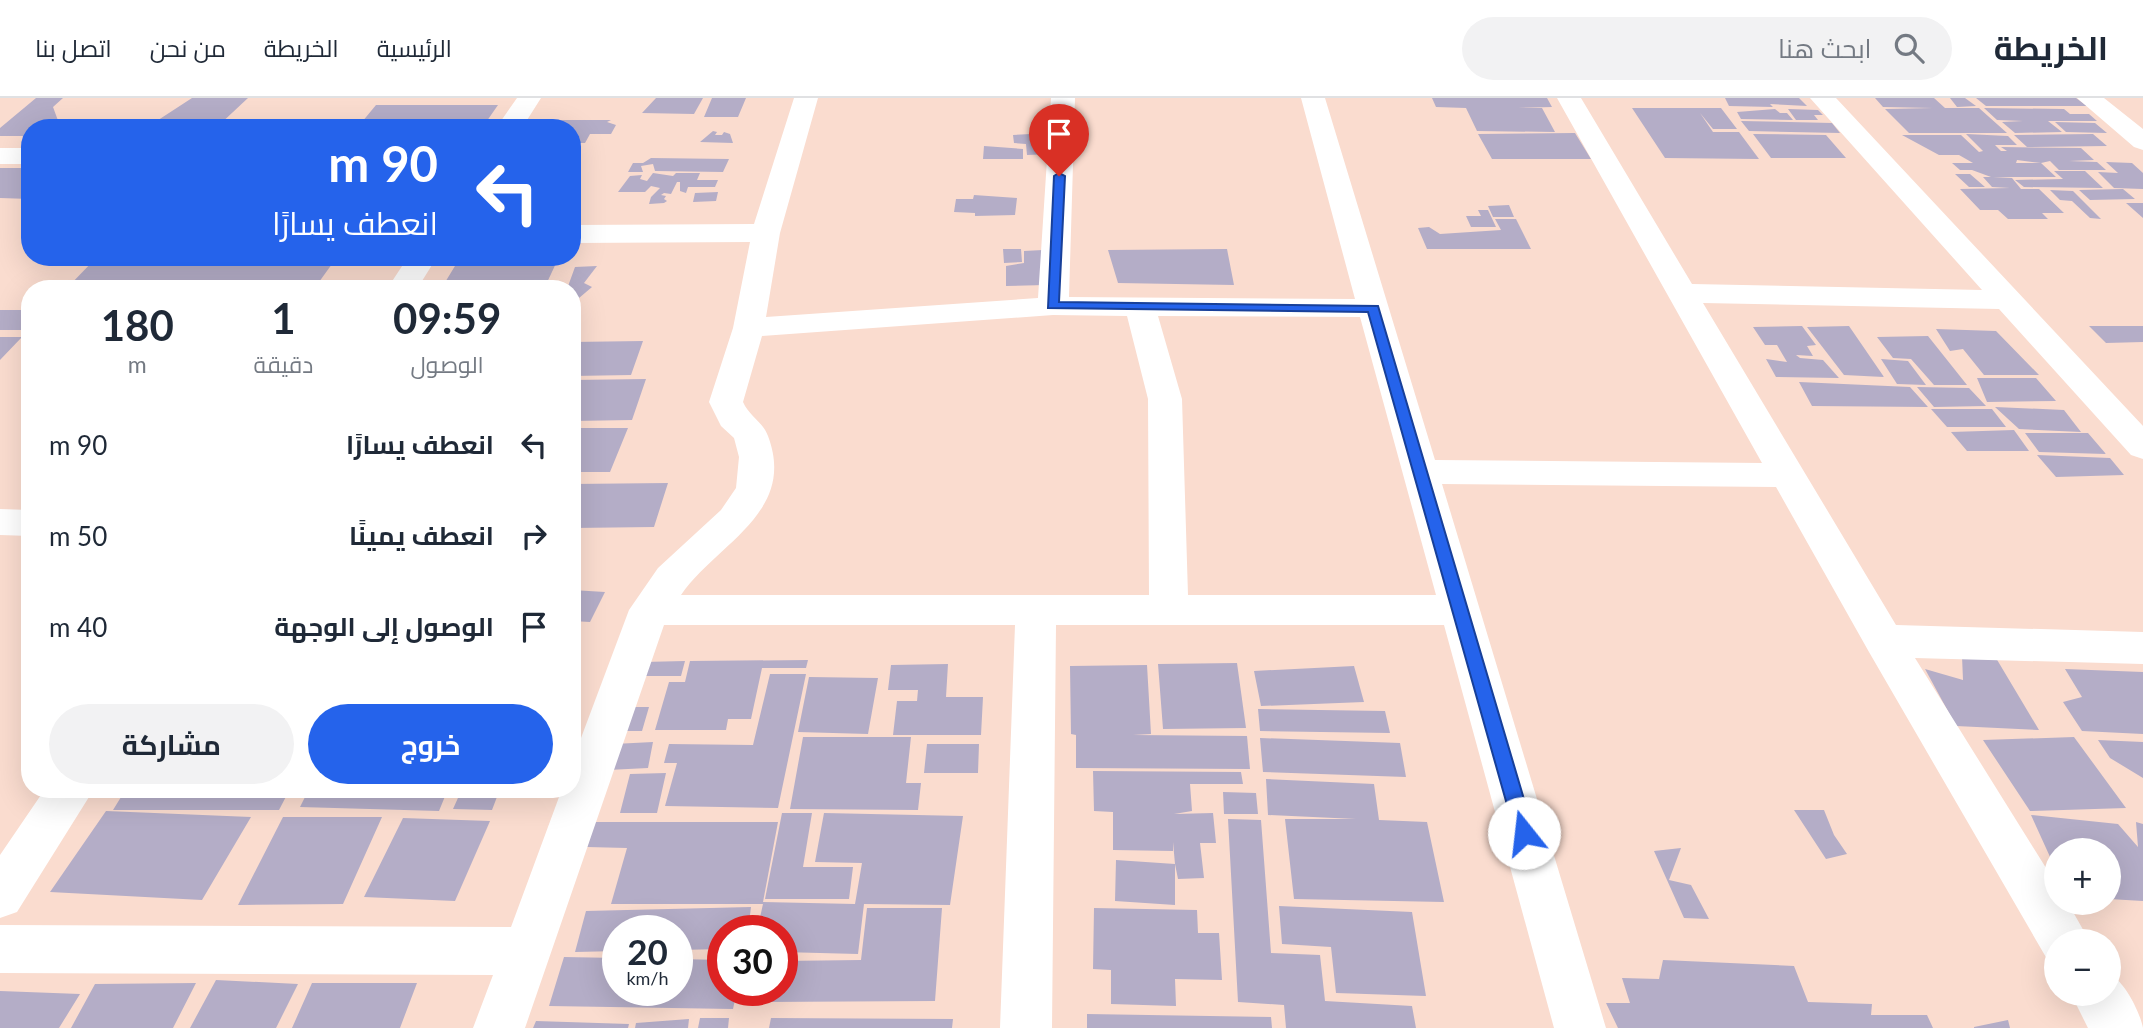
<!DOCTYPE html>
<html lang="ar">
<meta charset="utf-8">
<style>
:root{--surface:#fff;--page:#f2f2f3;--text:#1f2937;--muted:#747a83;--line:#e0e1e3;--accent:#2563eb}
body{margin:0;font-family:Lato,Cairo,sans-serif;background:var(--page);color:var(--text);direction:rtl;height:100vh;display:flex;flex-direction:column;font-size:26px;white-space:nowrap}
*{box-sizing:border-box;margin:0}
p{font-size:23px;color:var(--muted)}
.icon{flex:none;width:38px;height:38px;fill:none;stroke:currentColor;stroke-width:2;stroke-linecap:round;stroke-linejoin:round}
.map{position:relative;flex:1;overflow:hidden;direction:ltr}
.panel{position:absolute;left:21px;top:182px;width:560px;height:518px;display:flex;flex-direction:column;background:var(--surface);border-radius:28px;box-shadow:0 7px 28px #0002;direction:rtl}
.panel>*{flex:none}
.hud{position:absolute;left:21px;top:21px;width:560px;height:147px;border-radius:28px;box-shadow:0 7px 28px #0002;direction:rtl;background:#2563eb;color:#fff;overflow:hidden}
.controls{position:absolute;left:2044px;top:740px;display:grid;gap:14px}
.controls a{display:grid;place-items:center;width:77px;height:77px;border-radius:50%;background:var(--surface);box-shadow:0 7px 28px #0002;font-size:35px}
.speed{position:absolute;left:602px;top:817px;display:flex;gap:14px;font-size:35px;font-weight:700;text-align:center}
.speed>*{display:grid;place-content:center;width:91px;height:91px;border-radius:50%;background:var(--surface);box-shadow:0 7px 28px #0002;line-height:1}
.speed small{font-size:18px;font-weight:400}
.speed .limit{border:10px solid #d22;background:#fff;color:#111}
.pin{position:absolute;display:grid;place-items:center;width:60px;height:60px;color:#fff;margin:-72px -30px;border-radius:50% 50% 50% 0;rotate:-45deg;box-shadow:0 0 7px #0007}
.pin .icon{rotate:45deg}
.me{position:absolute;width:77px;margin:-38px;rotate:344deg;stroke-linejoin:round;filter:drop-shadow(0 0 5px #0008)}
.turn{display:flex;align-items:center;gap:24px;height:147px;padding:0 28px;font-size:32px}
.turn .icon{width:91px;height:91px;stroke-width:2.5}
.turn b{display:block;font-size:49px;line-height:60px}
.eta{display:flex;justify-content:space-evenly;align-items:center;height:119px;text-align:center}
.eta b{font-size:42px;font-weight:700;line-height:49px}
.action{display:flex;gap:14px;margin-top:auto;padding:14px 28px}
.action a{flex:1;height:80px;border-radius:42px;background:var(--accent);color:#fff;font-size:28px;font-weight:700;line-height:80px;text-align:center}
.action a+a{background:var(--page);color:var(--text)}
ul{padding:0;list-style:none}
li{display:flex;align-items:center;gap:21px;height:91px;padding:0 28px}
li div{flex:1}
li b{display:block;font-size:26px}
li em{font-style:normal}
header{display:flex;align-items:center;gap:42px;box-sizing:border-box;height:98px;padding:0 35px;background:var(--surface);border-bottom:2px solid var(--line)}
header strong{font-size:33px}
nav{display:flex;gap:38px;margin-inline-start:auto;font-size:24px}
.search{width:490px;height:63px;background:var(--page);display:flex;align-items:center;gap:18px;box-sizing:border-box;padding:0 24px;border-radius:38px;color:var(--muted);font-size:26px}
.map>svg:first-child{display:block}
.building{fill:#b4adc7}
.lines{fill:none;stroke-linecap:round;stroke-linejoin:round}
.minor{fill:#fff;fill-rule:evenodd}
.route{fill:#2563eb;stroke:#184099;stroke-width:2}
</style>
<header>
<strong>الخريطة</strong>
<div class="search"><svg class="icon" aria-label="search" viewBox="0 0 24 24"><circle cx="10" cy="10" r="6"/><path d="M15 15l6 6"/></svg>ابحث هنا</div>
<nav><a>الرئيسية</a><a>الخريطة</a><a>من نحن</a><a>اتصل بنا</a></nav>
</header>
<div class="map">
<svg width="2143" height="930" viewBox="0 0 2143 930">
<rect width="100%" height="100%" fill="#fadccf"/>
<!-- building -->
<path class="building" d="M36 0H63L53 9 60 28 30 30V38H0V30Z
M192 0H248L217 29 149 28Z
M656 0H703L694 16 642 15Z
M712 0H746L738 19H704Z
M1432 0H1547L1552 9 1518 10H1542L1555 34 1477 33 1466 10 1436 9Z
M1725 0H1799L1807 8 1770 6 1773 9 1729 8Z
M1875 0H1934L1945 10H1979L2007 35H1909L1885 11 1933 10 1883 9Z
M1950 0H1965L1976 8 1957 9Z
M1976 0H2076L2087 8H1986Z
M376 7H498L482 30H357Z
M1632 10H1721L1737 31H1713L1700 15 1713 34H1739L1759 61 1665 60Z
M1984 10 2064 11 2070 16H2089L2097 23H2048L2062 34 2015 35 2002 24 2023 23 1997 22Z
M1775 11 1780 15H1787L1793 22 1741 21 1737 14Z
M1788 11 1818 12 1823 17H1814L1818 22H1796Z
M556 22H611L607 24 616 27 611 36H590L585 45H572V30H552Z
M1741 23 1832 25 1840 35 1749 33Z
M2055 24 2095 25 2107 35 2066 34Z
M713 33 717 34 715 37H722L724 34 730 36 733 45 700 44Z
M1050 35 1053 56 1027 57 1026 46 1014 45 1013 37Z
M1575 35 1591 61H1492L1478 36Z
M1753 36 1826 37 1846 60H1771Z
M1966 36 2008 38 2017 47H1995L2001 53H2007L2001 49 2081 50 2094 62 2069 63 2097 64 2106 72H2059L2050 63 2041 65 2017 62 2016 65H2041L2056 79H1993L2012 80 2021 91H2039L2064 115H2042L2048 121H2008L1998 112H1980L1960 91 2010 90 1992 89 1983 79H1991L1972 72H1960L1952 65H1973L1959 57H1939L1902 37H1961L1979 54 1983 53Z
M2093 36 2107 48 2027 49 2014 37Z
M984 48 1023 51V61H983Z
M651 60 729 61 723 74 655 73 653 66 641 68 643 74H628L633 65H643Z
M2106 64 2132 65 2143 75V91L2114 90 2098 74 2118 75Z
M0 70H30V101L0 100Z
M2054 73H2085L2103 90 2024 89 2015 82 2063 81Z
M653 75 673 78 676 75H700L697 82H718L715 89H688L686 95 680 93V84H677L671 96 664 95 661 97 666 98 664 101 667 103 664 105 649 106 651 99 660 90 651 88 645 94H618L630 78 642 77 640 81 647 83Z
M1955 76H1970L1985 89H1969Z
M2123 91 2135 101 2090 102 2079 92Z
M2050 92 2073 93 2101 121 2090 120 2072 103 2060 102Z
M718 94 716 103 693 104 695 95Z
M974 97 1017 100 1015 117 975 118V115L954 114 956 101H973Z
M2126 105H2143V120Z
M1509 107 1514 119H1493L1488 108Z
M1478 112H1488L1496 129H1471L1466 118H1481Z
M1495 121H1516L1531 151H1427L1418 130 1429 129 1440 136 1501 132Z
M1003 151H1021L1022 164 1004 165Z
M1227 151 1234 187 1118 185 1108 152Z
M1043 152 1045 187 1006 188V168L1024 165V153Z
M97 159H337L314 191H66Z
M558 161 544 191H441L458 163Z
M597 168 584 185 592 189 572 206V191H567L575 169Z
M0 212H30V232H0Z
M1802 228 1816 247 1807 248 1813 258 1796 257 1800 260 1823 262 1839 280 1776 279 1766 261 1787 264 1777 247H1765L1753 229Z
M1849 228 1884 279 1844 277 1807 229Z
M2089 228H2143V244L2106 245Z
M1936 231 1996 233 2039 277H1984L1963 251 1950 253Z
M1928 238 1967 287H1934L1911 261 1893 260 1877 239Z
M0 239H22L0 262Z
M643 243 631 277 572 278V244Z
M1881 261 1908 263 1926 287 1897 286Z
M1977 280H2036L2056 303 1987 304Z
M646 281 632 322 572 323V282Z
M1799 284 1910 289 1928 309 1812 308Z
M1917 289 1969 290 1986 308 1934 309Z
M1995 309 2064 312 2081 334 2019 331Z
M1931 311H1992L2006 329H1947Z
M572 330H628L610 374H572Z
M2014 332 2029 353H1967L1951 334Z
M2025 335H2088L2106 356 2039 354Z
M2037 357 2110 360 2124 377 2056 379Z
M668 385 654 429 572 430V386Z
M572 492 605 494 590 524 572 523Z
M1962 558 1996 560 2039 632 1956 628 1925 571 1963 582Z
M808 562 806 570H762L751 621H728L726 632H655L669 584H685L690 563Z
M685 563 681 578H640L643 564Z
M1237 565 1246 630 1163 631 1158 566Z
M948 566 946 599H983L981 637H893L897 603H917L918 592H888L891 567Z
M1147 567 1151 636 1133 637 1247 638 1250 671 1076 670V637L1071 636 1070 568Z
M1354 568 1364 604 1261 608 1254 573Z
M2065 571 2143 574V636L2082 633 2063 604 2082 599Z
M770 576H806L778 710 665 708 677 665H664L669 646 753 647Z
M809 579 878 580 868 636 798 634Z
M626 609H649L642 633H618Z
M1258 611 1385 613 1390 635 1260 633Z
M803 639H911L906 685H921L918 712 790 711Z
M2074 639 2126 710 2030 713 1983 642Z
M1260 640 1400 645 1406 679 1263 674Z
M2098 642 2143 644V680L2110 660Z
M653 644 648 670 608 672 614 646Z
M927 646H979L978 675H924Z
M1093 673 1241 674 1243 686H1190L1192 713 1174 716 1213 715 1216 745H1200L1204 780 1178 781 1175 766V807L1115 803 1116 762 1175 766 1173 744V753L1113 752V714L1094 713Z
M666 675 657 715H620L630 676Z
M1266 681 1374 686 1379 722 1427 724 1444 804 1294 801 1285 721H1356L1268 717Z
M126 691H290L279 712H113Z
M309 691H448L439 713 300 709Z
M462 691H500L492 712 453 711Z
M1223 694 1256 695 1258 716H1224Z
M1794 712H1824L1834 737 1847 756 1826 761Z
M106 713 251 719 202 802 50 794Z
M782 715H812L803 769H853L849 801H765Z
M824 715 963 718 950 807 864 806 858 856 782 854V833H757L763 806H611L627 750 587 749 595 724H778L763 804 855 806 862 765 815 764Z
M2031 717 2118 726 2138 749 2136 724 2143 726V803L2109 801V752H2056V772Z
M283 719H382L343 806 238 807Z
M403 720 490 723 455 803 364 799Z
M1228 721 1261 722 1271 855 1320 857 1325 903 1412 908 1416 930H1286L1284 907 1238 904Z
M1681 750 1669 782 1691 787 1709 821 1684 820 1654 753Z
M1279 808 1412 814 1426 898 1336 895 1331 849 1282 846Z
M751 809 748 833H723V851L677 852V833H618V853L575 854 586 813Z
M867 810H942L935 903 753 904 755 892H782V863L861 862Z
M1094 810 1197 812 1198 835H1219L1222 882 1175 881 1176 908 1111 906V872L1093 871Z
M564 859 618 860V892H677V861L723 862V892H737L733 911 549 908Z
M1663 862 1794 868 1808 904 1872 906 1871 917H1927L1933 930H1618L1606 905H1630L1622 880 1659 881Z
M216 882 298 886 276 930H190Z
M196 885 173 930H71L95 886Z
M312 885H417L400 930H292Z
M0 893 80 896 59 930H0Z
M1087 916 1271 919 1272 930H1087Z
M700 920H729L728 930H698Z
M771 920 953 921 952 930H769Z
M689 921 688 930H635L636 925Z
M2008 922 2010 930H1974V929Z
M536 923 629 926 628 930H533Z"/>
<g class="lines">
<!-- minor -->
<path class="minor" d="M517 0H541L522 30H496Z
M794 0H818L780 135 766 219 1038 200 1051 0H1075L1069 199 1355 201 1301 0H1325L1435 362 1762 365 1557 0H1581L1692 186 1982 192 1810 0H1836L2143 328V361L2131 357 1999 211 1703 205 1896 527 2143 534V566L1915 560 2056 786V805H2068L2090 844H2056V864L2047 861 1869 554 1776 389 1442 386 1606 930H1554L1444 527H1056L1052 930H1000L1015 527H664L525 930H473L493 877 0 875V827L511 829 562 691H572V664L629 512 658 470 721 412 736 390 739 359 734 340 721 328 709 304 733 230 750 144 572 145V127L754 126ZM1053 217 1127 218 1148 301 1149 497H681C717 445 797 415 768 338 763 324 749 318 743 304L762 238ZM1158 218 1360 219 1436 497H1188L1182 301Z
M2077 0H2104L2143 31V52L2134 49Z
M0 50H30V66H0Z
M408 159H437L417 191H387Z
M0 411 30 412V438L0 437Z
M45 691H94L17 814 0 820V757Z
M2109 876C2124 882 2140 914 2143 930H2088L2071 896H2109Z"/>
</g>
<!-- route -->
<path class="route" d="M1059 75 1065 78 1059 204 1378 208 1534 735 1531 741 1524 743 1517 741 1515 735 1368 214 1048 210 1054 78Z"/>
</svg>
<div class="controls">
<a>+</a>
<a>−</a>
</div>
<div class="speed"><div>20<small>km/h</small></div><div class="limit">30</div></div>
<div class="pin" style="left:1059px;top:78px;background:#d93025"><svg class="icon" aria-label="arrive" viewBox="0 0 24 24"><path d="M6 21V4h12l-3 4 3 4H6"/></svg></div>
<svg class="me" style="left:1524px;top:735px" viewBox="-20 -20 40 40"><circle r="19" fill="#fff"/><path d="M0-13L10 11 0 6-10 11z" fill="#2563eb"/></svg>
<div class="hud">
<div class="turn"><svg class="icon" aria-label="left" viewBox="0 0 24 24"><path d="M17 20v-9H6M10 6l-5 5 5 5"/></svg><div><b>90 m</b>انعطف يسارًا</div></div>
</div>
<section class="panel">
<div class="eta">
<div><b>09:59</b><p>الوصول</p></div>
<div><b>1</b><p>دقيقة</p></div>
<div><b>180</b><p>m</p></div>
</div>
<ul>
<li><svg class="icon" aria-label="left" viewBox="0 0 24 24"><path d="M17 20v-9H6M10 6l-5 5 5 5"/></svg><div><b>انعطف يسارًا</b></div><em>90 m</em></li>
<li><svg class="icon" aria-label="right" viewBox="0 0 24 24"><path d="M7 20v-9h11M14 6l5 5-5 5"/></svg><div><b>انعطف يمينًا</b></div><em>50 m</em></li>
<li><svg class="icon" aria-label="arrive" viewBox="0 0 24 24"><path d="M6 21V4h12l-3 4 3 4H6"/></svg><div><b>الوصول إلى الوجهة</b></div><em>40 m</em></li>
</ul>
<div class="action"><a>خروج</a><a>مشاركة</a></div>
</section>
</div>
